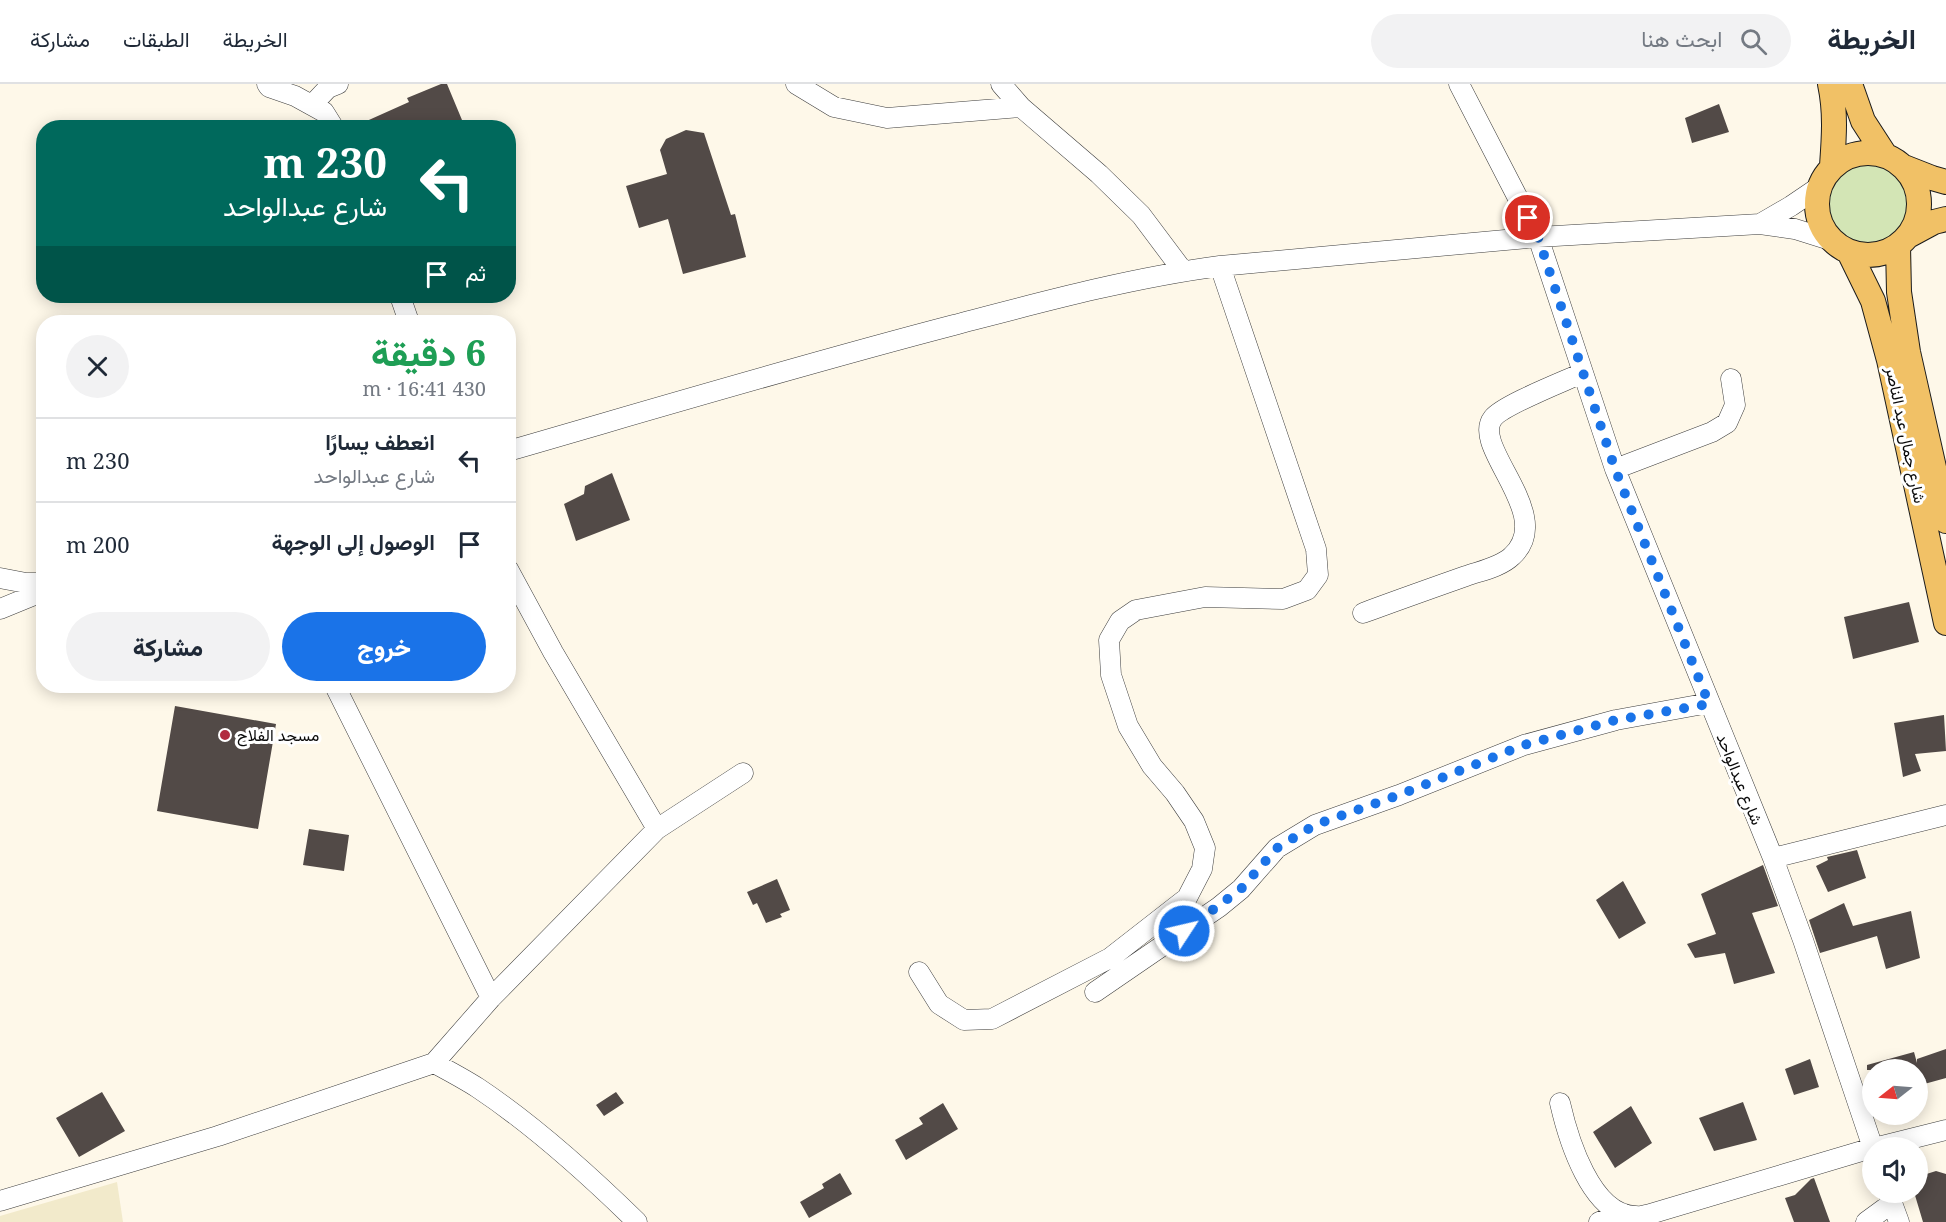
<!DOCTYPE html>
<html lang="ar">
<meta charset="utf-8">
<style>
:root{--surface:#fff;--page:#f2f2f3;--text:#1f2937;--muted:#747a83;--line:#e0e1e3;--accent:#1a73e8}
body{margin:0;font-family:"Noto Serif",Vazirmatn,serif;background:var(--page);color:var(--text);direction:rtl;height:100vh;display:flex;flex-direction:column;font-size:22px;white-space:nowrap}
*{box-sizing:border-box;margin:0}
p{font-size:20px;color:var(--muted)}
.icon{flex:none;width:33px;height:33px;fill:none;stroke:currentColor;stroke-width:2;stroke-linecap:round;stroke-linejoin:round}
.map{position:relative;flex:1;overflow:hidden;direction:ltr}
.sheet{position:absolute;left:36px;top:231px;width:480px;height:378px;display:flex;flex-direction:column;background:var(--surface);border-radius:24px;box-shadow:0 3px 15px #0003;direction:rtl}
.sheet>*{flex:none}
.top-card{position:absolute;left:36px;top:36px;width:480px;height:183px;border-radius:24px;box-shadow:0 3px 15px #0003;direction:rtl;background:#00695c;color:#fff;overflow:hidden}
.needle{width:39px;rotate:253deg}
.tools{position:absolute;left:1862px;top:975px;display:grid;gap:12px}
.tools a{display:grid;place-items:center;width:66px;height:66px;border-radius:50%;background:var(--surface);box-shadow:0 3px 15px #0003;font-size:30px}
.pin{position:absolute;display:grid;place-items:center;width:51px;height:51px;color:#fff;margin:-26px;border:3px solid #fff;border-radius:50%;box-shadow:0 2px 6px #0007}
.me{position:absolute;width:66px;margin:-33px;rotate:55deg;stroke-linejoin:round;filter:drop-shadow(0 0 4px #0008)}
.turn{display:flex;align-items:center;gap:21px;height:126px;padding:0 30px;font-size:27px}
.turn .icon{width:78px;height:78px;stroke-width:2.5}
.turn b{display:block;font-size:42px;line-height:51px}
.then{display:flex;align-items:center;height:57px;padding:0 30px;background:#0003;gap:12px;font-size:22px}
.round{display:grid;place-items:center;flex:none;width:63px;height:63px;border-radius:32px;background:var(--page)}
.summary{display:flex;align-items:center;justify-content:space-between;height:102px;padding:0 30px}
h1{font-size:36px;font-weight:800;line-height:45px;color:#1e9e55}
.button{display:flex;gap:12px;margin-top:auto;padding:12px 30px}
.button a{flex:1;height:69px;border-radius:36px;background:var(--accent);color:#fff;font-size:24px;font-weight:800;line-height:69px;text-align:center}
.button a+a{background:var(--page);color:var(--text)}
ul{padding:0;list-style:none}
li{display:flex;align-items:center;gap:18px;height:84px;padding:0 30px;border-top:2px solid var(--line)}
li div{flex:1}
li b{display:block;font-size:22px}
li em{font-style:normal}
header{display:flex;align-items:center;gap:36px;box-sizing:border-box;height:84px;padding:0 30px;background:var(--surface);border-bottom:2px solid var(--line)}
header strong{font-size:28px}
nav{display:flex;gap:33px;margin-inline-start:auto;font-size:21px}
.search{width:420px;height:54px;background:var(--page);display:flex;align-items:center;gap:15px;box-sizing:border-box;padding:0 21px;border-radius:33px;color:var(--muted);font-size:22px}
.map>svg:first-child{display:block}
.farmland{fill:#f2eacb}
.green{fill:#d3e5b5}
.building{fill:#524a47}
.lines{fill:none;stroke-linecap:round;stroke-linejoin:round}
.minor-casing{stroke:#3d3d3d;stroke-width:21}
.major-casing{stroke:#1b1b1b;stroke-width:26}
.minor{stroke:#fff;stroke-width:20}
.major{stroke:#f1c166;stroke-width:24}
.route{stroke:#1a73e8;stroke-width:10;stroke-dasharray:0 18}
.poi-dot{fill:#b12b3f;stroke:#fff;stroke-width:2}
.labels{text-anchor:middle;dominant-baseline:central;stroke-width:6;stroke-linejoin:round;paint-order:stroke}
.street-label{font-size:16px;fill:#0a0a0a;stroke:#fff}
.poi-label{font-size:16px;fill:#0a0a0a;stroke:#fff;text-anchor:start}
</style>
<header>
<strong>الخريطة</strong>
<div class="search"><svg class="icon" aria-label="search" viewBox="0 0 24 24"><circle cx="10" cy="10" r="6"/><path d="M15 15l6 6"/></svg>ابحث هنا</div>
<nav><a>الخريطة</a><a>الطبقات</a><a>مشاركة</a></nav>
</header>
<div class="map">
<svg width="1946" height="1138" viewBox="0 0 1946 1138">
<rect width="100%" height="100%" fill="#fef8e9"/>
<!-- farmland -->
<path class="farmland" d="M117 1098 123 1138H0V1132Z"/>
<!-- green -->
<path class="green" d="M1824 119a44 44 0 1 1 88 0a44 44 0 1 1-88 0Z"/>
<!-- building -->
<path class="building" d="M441 0H447L462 36 445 44H351L409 18 407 14Z
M1719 20 1729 48 1692 59 1685 34Z
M686 46 704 49 731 131 735 130 746 173 683 190 668 135 639 144 626 102 667 90 660 66 666 55Z
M612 389 630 436 576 457 564 420 584 410 585 402Z
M1909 518 1919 558 1853 575 1844 533Z
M175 622 276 640 258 745 157 727Z
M1944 631 1946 667 1915 670 1921 687 1903 693 1894 639Z
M309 745 349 751 344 787 303 781Z
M1857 766 1866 794 1828 808 1816 782 1828 776 1827 773Z
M1763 781 1778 822 1752 829 1775 889 1734 900 1725 869 1695 874 1687 860 1716 850 1701 810Z
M777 795 790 826 780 830 782 833 766 839 757 819 753 821 747 808Z
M1623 797 1646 839 1619 855 1596 816Z
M1844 819 1853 842 1911 827 1920 874 1886 885 1877 852 1820 869 1809 836Z
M1946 965V994L1917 1002V986H1867V981L1914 968 1917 979V975Z
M1810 975 1819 1003 1794 1011 1785 985Z
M102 1008 125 1047 79 1073 56 1034Z
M616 1008 624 1019 604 1032 596 1021Z
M1743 1018 1757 1056 1714 1067 1699 1034Z
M943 1019 958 1045 906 1076 895 1056 923 1040 919 1034Z
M1631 1022 1652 1059 1615 1084 1593 1048Z
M1936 1087 1946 1090V1138H1923L1914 1108H1917V1093Z
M840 1089 852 1110 809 1134 800 1118 824 1104 822 1100Z
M1814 1094 1830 1138H1794L1785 1114 1795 1111 1811 1095Z"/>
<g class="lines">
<!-- minor casing -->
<g class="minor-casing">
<path id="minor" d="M267 0 269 3 295 12 324 28 334 44
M796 0 834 23 887 34 1021 23 1099 90 1141 131 1183 187
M1001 0 1021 23
M1459 0 1538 153 1615 385 1773 774 1803 856 1873 1064
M312 21 328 4 338 0
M1760 140 1791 122 1819 103
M400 212 409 238
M508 367C657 324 804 280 954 241 1042 218 1130 194 1220 182L1538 153 1760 140 1795 145 1830 156
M1615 385 1712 348 1727 339 1735 321 1731 295
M508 485 553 568 657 745
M0 494 26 499H44
M0 525 44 507
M1363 529C1398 516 1432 504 1466 492 1480 487 1501 483 1512 472 1557 431 1470 363 1493 334 1503 321 1565 297 1582 289
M335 602 491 914
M1773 774 1946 731
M919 888 939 920 964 936 992 935 1110 874 1187 814 1202 785 1205 764 1194 737 1175 709 1152 682 1128 642 1111 591 1109 556 1120 537 1136 526 1205 513 1283 515 1307 506 1318 491 1316 465 1220 182
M1095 908 1219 823 1241 805 1277 764 1315 741 1399 711 1524 661 1616 636 1709 619
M434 979C449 987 464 995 478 1004 535 1042 588 1090 637 1138
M1560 1019C1568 1054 1591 1132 1636 1132 1640 1133 1645 1131 1650 1130L1872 1064
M1874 1064 1946 1046
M1888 1108 1899 1138
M0 1117 218 1052 434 979 491 914 657 745 743 689
M1599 1138 1622 1129
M1866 1138 1892 1119"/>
</g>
<!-- major casing -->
<g class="major-casing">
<path id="major" d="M1830 0C1836 28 1834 54 1832 82
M1850 0 1863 37 1885 71
M1817 120a51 51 0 1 1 102 0a51 51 0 1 1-102 0Z
M1904 83 1932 94 1946 98
M1908 152 1934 138 1946 135
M1898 162 1899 208 1908 268 1946 437
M1849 168 1873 217 1889 276 1946 539"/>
</g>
<!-- minor -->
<use href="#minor" class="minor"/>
<!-- major -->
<use href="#major" class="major"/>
</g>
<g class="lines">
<!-- route -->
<path class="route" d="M1184 847 1241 805 1277 764 1315 741 1399 711 1524 661 1616 636 1709 620 1615 385 1538 153 1528 134"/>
</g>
<!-- markers -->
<circle class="poi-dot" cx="225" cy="651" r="6"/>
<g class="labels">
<!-- street labels -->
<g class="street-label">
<text transform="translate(1906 351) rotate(78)">شارع جمال عبد الناصر</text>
<text transform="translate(1740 695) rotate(68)">شارع عبدالواحد</text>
</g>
<!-- poi labels -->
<g class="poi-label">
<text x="237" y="651">مسجد الفلاح</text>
</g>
</g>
</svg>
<div class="tools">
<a><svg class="needle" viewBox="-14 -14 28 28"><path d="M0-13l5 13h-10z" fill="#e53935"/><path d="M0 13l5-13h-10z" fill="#747a83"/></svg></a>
<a><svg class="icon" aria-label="sound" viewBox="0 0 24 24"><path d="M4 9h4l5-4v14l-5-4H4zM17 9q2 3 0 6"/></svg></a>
</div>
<div class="pin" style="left:1528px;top:134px;background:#d93025"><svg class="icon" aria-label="arrive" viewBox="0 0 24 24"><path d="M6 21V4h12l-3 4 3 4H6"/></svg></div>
<svg class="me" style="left:1184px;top:847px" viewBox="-20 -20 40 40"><circle r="17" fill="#1a73e8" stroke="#fff" stroke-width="3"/><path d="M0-11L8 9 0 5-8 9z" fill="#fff"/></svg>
<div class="top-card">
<div class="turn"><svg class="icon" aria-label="left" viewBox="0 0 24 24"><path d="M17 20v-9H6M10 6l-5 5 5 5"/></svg><div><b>230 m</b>شارع عبدالواحد</div></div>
<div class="then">ثم<svg class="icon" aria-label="arrive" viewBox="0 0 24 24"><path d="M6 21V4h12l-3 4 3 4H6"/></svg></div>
</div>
<section class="sheet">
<div class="summary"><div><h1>6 دقيقة</h1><p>430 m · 16:41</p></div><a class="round"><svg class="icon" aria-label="close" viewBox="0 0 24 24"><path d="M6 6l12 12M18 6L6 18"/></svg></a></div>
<ul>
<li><svg class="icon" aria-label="left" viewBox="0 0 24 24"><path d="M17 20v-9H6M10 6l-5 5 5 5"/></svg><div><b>انعطف يسارًا</b><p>شارع عبدالواحد</p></div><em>230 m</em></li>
<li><svg class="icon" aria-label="arrive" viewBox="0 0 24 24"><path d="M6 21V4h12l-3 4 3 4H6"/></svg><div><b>الوصول إلى الوجهة</b></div><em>200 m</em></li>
</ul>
<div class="button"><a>خروج</a><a>مشاركة</a></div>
</section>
</div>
